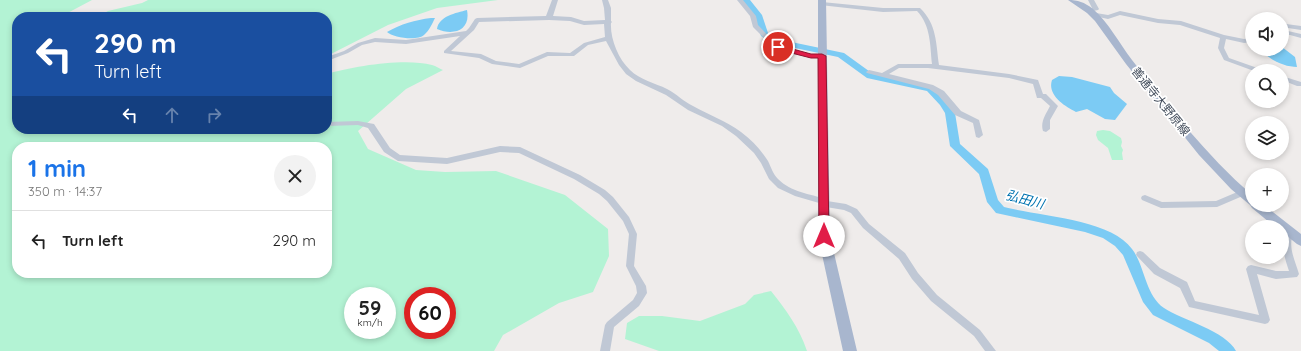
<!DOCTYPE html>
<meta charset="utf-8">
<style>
:root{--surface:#fff;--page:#f2f2f2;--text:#222;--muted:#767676;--line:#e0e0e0;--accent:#1a73e8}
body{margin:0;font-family:Quicksand,"Noto Sans JP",sans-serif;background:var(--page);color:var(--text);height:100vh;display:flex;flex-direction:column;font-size:15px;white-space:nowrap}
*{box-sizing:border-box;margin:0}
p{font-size:13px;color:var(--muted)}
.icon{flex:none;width:22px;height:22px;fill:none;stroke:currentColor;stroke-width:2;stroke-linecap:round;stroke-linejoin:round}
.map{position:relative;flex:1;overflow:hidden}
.details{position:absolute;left:12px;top:142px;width:320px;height:136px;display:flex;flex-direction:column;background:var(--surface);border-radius:16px;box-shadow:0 2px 6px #0003}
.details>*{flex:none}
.hud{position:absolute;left:12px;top:12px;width:320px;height:122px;border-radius:16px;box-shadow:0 2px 6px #0003;background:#1a4fa0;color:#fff;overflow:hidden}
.controls{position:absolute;left:1245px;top:12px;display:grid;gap:8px}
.controls a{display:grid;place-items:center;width:44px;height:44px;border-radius:50%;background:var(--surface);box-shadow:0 2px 6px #0003;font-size:20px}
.speed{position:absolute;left:344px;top:287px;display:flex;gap:8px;font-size:20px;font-weight:700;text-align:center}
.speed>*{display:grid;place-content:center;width:52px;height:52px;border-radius:50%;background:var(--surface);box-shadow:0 2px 6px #0003;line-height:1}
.speed small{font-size:10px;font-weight:400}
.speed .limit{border:6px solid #d22;background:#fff;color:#111}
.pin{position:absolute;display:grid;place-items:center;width:34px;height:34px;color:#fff;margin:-17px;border:2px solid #fff;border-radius:50%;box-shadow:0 1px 4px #0007}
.me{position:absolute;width:44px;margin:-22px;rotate:0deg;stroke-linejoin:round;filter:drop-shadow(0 0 3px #0008)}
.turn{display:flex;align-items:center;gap:14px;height:84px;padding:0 16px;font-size:18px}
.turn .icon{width:52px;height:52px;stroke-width:2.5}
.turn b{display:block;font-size:28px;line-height:34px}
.lanes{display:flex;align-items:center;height:38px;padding:0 16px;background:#0003;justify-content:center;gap:20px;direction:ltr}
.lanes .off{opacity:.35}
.round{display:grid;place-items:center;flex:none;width:42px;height:42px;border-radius:21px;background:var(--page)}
.headline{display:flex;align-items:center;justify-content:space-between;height:68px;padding:0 16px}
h1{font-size:24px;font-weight:700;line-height:30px;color:var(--accent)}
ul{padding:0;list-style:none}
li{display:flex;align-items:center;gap:12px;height:60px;padding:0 16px;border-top:1px solid var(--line)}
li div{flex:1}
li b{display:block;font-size:15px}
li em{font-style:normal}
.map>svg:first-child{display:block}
.green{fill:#b3f3d4;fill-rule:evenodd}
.water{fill:#7ccbf4}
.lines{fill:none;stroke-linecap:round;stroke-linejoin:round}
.river{fill:#7ccbf4;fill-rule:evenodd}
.minor{fill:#c0c8d5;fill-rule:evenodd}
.major{fill:#a8b6ce;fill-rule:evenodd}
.route{fill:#e11d48;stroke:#92132f}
.labels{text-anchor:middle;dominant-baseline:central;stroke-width:3.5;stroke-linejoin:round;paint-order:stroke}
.street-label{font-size:12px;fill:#424c5b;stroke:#fff}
.water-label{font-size:13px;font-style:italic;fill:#0073b0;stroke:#fff}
</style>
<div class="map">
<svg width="1301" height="351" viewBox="0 0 1301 351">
<rect width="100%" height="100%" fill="#efeceb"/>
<!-- green -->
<path class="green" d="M0 0H92L60 17H17V129H327V74C354 66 405 58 432 65 436 66 440 69 443 70L406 89 358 131 368 149 416 170 445 172 496 171 565 195 608 229 609 256 593 292 559 303 503 335 494 351H0ZM17 147H327V273H17ZM353 296H387V330H353ZM413 296H447V330H413Z
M148 0H498L437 8 388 25 327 56V17H100L99 16 108 11 142 3Z
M1103 130 1110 131 1121 138 1122 142 1121 146 1123 150 1122 153 1123 160H1112L1108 148 1098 140 1096 135 1097 131Z
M771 291C786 310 799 327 807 351H659L625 339 627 323 639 316H662L700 321 745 304 754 295Z"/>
<!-- water -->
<path class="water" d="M467 10C471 31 453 36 437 29 439 16 456 13 467 10Z
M431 18H435C432 24 429 31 424 35 418 41 393 38 387 32 401 24 415 20 431 18Z
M1282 47 1295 57 1297 67C1285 67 1268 60 1261 49H1282Z
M1059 76 1072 77 1110 87 1114 93 1127 104 1115 120 1105 119 1087 109 1076 112C1064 106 1047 95 1052 80Z"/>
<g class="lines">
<!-- river -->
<path class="river" d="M741 0H750L762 15 768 33 777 39 844 53 873 74 933 87 948 101 955 113 960 144 988 169 998 200 1004 207C1038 216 1111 219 1132 249 1145 266 1145 295 1164 308 1182 320 1226 331 1236 351H1219L1209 343 1153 315 1143 302 1123 255 1115 246 1103 238 1085 232 996 213 987 202 979 174 950 146 945 113 940 105 927 91 867 78 838 57 771 43 761 36 754 16Z"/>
<!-- minor -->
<path class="minor" d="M552 0H558L553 16 571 17 584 21 605 20 604 8 602 0H608L611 8V21L612 22 611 23C610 38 618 59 630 70 640 80 655 83 667 89 677 94 684 102 693 106 709 115 726 121 741 132 752 140 761 150 768 161 771 167 773 174 778 179 791 192 810 194 826 199L827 201 846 204 857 209 869 224 905 253 918 273 937 295 980 330 996 351H985L974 336 931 301 912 279 899 259 863 228 851 213 844 210 820 206 819 203 795 196 778 188 769 179 761 163 754 153 736 136 722 126 688 110 666 95 636 81 626 74 619 65 606 41 588 45 574 56H548L520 68 492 64 479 58 444 53V51L460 36 406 44 375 42 362 45 348 53 327 61V57L344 51 358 43 375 38 406 40 466 31 469 28 475 19 477 18 546 16ZM549 20 570 21 584 25 604 24 605 37 584 43 570 53 547 52 519 64 496 61 481 54 451 51 474 30 479 22Z
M737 0H743L756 16 758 25 775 43 790 49 811 54H822L825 56 822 58H811L786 52 771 45 753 27 750 16Z
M1088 0H1094L1099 9 1098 10 1089 12V10L1092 8Z
M822 2 883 8H920C937 24 936 44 939 65L1009 74 1038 80 1043 94H1046L1058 106 1050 120V129L1046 132 1043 131C1040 122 1046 114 1050 106L1041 98H1037L1033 84 1009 78 928 68H899L889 74 933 85 944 91 961 111 979 120 983 135 979 138 976 137 973 123 955 115 938 95 929 89 867 73 866 72 869 70 882 73 898 64H932C930 45 931 26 917 11L883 12 820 5V3Z
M1120 11 1158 19 1181 21 1224 35 1244 39 1252 38V42L1244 43 1226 39 1224 48 1229 58 1263 70 1264 71H1254L1224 60 1218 48 1220 38 1180 25 1158 23 1120 15 1108 19 1094 16 1093 15 1096 13 1108 15Z
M1286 24 1301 26V30L1288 28V31L1301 34V38L1290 35H1282L1283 26Z
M1282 76 1301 82V86H1297L1282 80Z
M358 121 374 124 390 148 400 155 447 158 500 146 520 147 580 175 605 190 613 197 629 217 637 234 634 266 646 286 647 293 639 306 614 327 610 351H600L605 325 607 322 633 300 637 293 636 286 626 266 629 234 623 221 607 201 599 194 574 179 519 153 500 152 447 164 398 161 384 152 368 128 358 125 327 126V122Z
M1242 190 1245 191 1246 193 1245 195 1217 207 1161 208 1142 200 1141 198 1142 196 1145 195 1162 202 1216 201Z
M1290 229 1293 230 1294 232C1287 246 1295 260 1299 274L1297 277 1276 279 1257 274 1270 320 1268 323 1265 324 1189 307 1180 288 1154 274 1136 255 1137 252 1140 251 1143 252 1160 268 1187 282 1195 301 1259 315 1246 269 1248 266 1251 265 1276 271H1289C1284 256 1280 244 1287 230Z"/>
<!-- major -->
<path class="major" d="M818 0H826L830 236 857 351H843L818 236Z
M1068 0C1078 0 1084 2 1093 9 1109 23 1119 43 1132 60 1169 107 1206 155 1252 195V205H1264L1301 234V246L1297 244 1282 232V227H1275L1252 208 1250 205 1231 189 1199 155 1126 64 1095 21 1087 13Z"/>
</g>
<!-- route -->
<path class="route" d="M778 45 811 54H822L826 56 829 236 827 238H820L819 236 818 58H811L776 49 774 47Z"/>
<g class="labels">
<!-- street labels -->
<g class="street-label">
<text transform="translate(1161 101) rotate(51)">善通寺大野原線</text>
</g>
<!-- water labels -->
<g class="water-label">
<text transform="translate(1025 199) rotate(15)">弘田川</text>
</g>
</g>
</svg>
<div class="controls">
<a><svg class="icon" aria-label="sound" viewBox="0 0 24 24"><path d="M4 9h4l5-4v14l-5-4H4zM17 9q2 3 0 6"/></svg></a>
<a><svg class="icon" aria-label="search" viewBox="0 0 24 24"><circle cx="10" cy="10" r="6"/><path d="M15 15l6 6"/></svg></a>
<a><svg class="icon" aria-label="layers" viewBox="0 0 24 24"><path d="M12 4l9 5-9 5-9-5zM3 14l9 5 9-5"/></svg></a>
<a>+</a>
<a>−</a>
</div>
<div class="speed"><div>59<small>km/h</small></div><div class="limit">60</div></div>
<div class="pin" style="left:778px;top:47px;background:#d93025"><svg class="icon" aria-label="arrive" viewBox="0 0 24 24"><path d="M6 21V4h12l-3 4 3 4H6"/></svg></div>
<svg class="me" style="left:824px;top:236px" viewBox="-20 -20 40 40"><circle r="19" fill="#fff"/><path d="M0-13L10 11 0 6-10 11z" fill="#e11d48"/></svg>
<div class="hud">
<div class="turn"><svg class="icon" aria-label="left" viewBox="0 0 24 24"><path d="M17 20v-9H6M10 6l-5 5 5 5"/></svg><div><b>290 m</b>Turn left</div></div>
<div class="lanes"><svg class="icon" aria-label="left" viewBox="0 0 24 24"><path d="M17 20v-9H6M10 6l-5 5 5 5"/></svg><svg class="icon off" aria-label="ahead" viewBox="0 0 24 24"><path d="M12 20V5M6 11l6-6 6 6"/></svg><svg class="icon off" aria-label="right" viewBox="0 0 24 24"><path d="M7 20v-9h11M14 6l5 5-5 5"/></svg></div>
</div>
<section class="details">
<div class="headline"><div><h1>1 min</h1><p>350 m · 14:37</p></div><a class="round"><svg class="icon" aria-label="close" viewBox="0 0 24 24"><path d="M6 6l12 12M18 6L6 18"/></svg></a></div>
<ul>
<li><svg class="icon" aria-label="left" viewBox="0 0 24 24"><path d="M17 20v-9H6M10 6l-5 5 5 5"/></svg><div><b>Turn left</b></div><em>290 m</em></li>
</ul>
</section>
</div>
